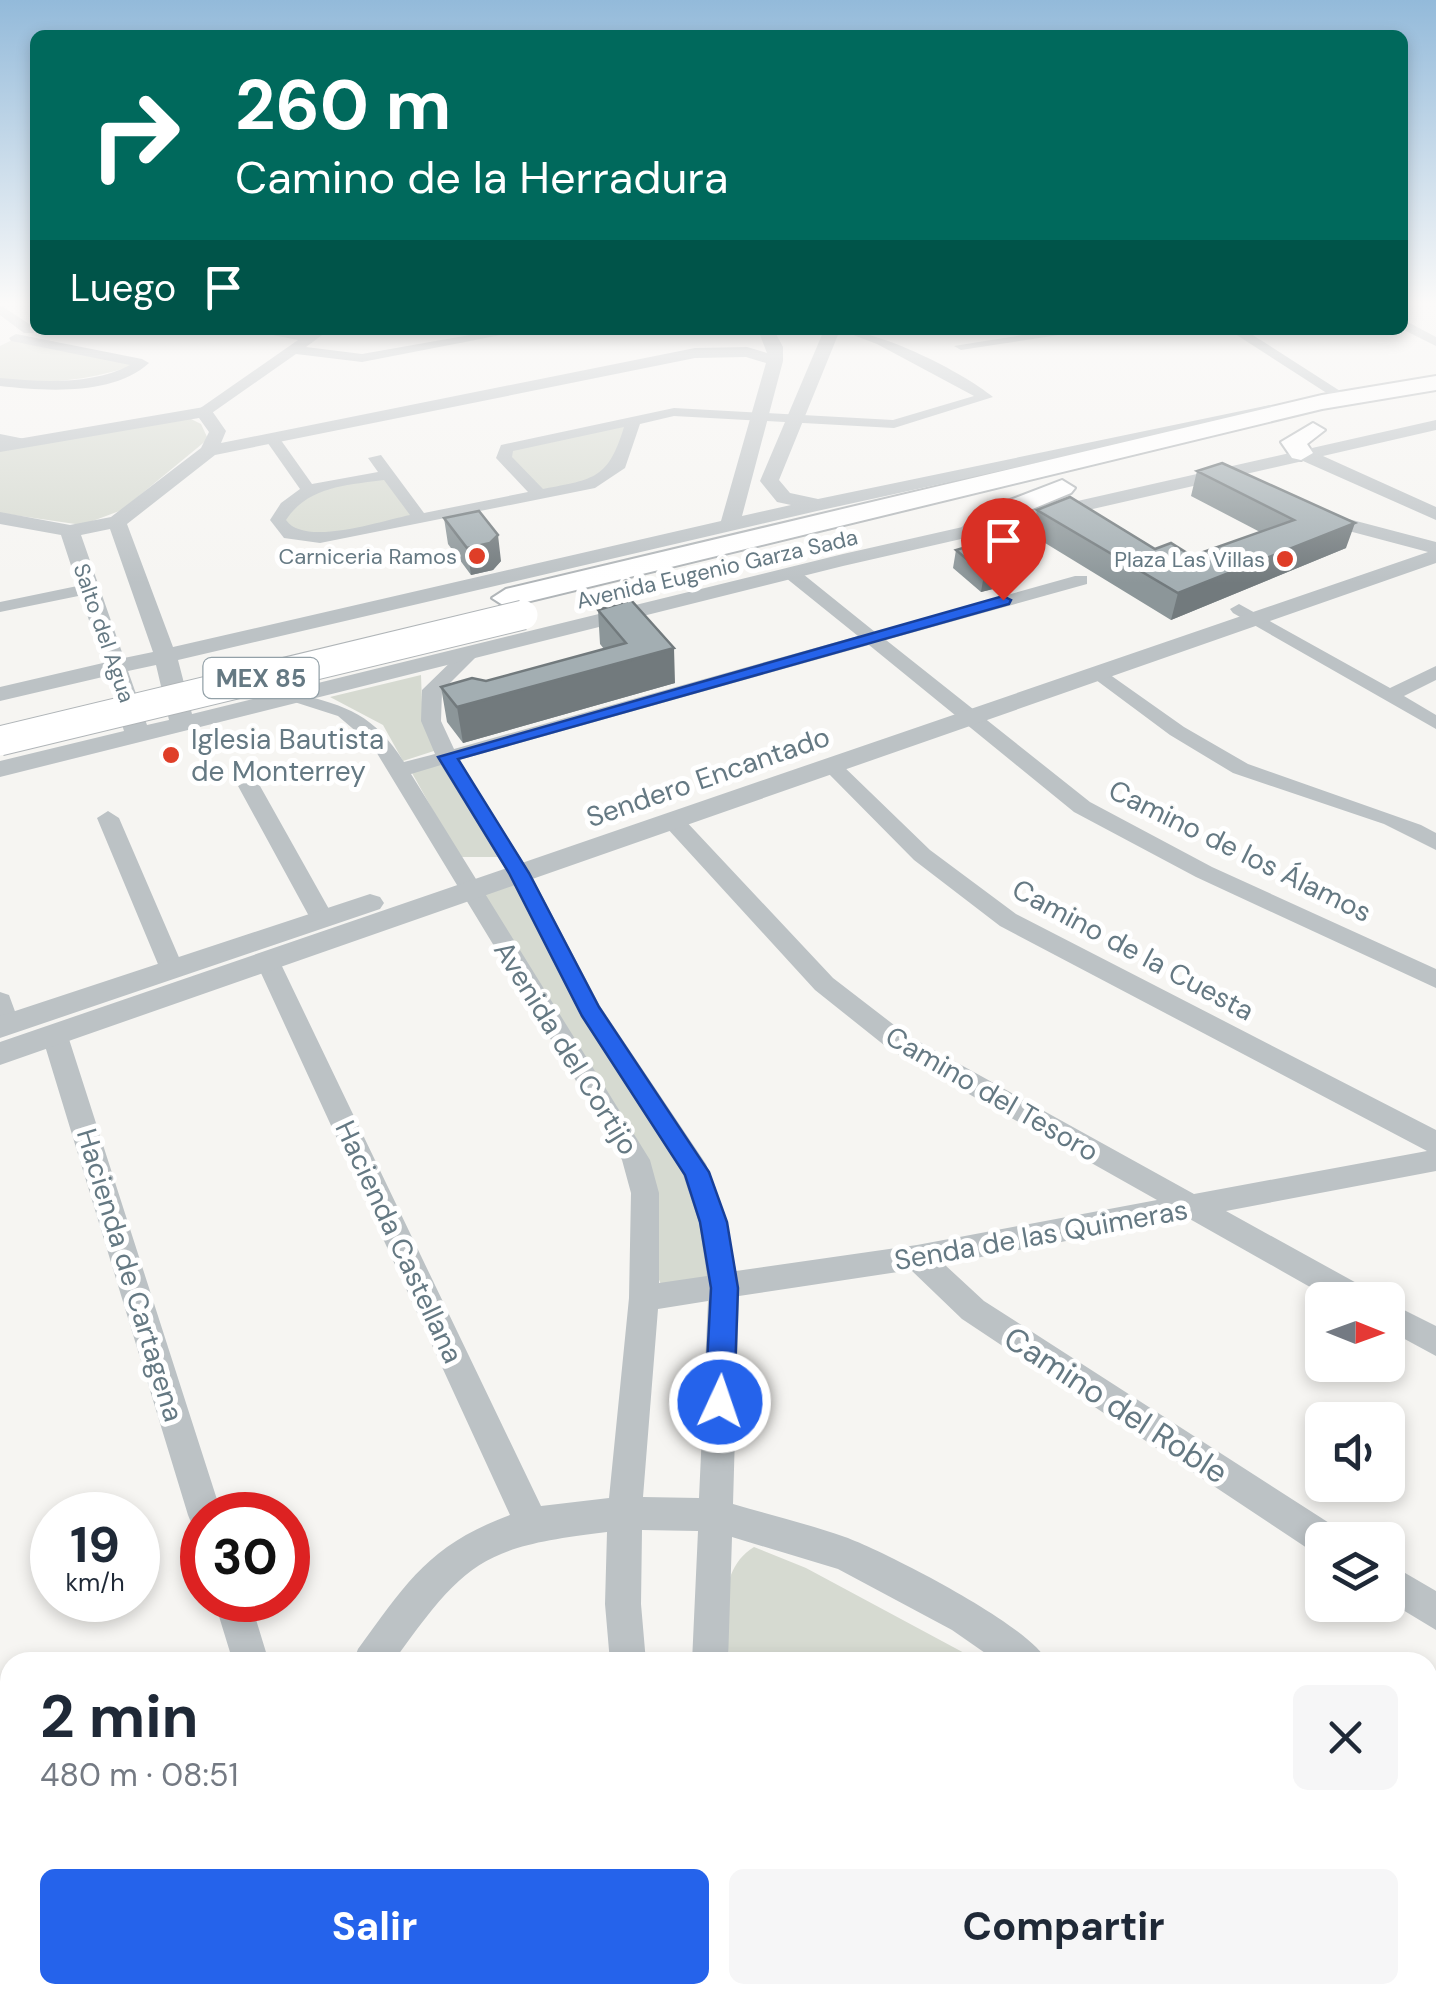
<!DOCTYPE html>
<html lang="es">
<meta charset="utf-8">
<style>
:root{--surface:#fff;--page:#f6f6f7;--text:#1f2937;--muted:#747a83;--accent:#2563eb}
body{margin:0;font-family:"DM Sans",sans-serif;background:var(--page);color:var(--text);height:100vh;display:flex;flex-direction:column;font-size:38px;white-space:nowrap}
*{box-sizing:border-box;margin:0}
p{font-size:32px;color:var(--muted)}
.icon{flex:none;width:55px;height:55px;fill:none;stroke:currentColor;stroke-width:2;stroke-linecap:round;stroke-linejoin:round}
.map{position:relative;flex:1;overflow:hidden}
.details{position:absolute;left:0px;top:1652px;width:1438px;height:352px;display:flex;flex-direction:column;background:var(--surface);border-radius:30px 30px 0 0;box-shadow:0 5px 15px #0003}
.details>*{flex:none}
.banner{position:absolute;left:30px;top:30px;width:1378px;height:305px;border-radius:15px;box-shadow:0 5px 15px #0003;background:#00695c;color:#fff;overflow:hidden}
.needle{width:65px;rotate:91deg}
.tools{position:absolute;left:1305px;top:1282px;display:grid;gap:20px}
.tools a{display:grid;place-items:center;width:100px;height:100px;border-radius:15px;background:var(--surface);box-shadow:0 5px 15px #0003;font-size:50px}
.speed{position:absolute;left:30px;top:1492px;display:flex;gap:20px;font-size:50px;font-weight:700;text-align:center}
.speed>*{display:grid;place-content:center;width:130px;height:130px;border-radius:50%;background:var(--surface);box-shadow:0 5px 15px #0003;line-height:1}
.speed small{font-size:25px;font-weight:400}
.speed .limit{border:15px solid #d22;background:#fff;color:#111}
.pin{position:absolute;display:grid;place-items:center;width:85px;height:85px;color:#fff;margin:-102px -42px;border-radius:50% 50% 50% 0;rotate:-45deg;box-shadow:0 0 10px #0007}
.pin .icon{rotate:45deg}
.me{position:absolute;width:110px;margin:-55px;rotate:3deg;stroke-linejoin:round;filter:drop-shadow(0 0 8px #0008)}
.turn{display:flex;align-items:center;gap:35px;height:210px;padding:0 40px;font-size:45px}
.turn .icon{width:130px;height:130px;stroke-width:2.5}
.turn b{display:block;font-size:70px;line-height:85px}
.then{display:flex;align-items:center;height:95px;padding:0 40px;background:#0003;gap:20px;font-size:38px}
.round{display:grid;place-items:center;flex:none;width:105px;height:105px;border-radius:15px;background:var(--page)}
.head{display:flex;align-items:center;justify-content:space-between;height:170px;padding:0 40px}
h1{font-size:60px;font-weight:700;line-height:75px}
.cta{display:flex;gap:20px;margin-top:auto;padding:20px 40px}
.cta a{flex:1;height:115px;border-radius:15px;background:var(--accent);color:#fff;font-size:40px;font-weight:700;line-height:115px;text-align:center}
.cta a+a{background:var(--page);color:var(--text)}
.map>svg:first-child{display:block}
.green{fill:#d6dad1}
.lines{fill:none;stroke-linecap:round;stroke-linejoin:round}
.trunk-casing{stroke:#b0b5b8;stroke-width:4}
.minor{fill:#bcc2c5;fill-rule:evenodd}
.tertiary{fill:#bcc2c5;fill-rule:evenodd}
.trunk{fill:#fff;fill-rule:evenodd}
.trunk-bridge-casing{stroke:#b0b5b8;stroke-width:31;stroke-linecap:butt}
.trunk-bridge{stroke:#fff;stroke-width:29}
.wall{fill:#8c9699}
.shaded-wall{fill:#727a7d}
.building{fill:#a3aeb2;stroke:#727a7d;stroke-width:2.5}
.route{fill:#2563eb;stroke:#184099;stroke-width:2.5}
.poi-dot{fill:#df3e28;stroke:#fff;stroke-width:4}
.labels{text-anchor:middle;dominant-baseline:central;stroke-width:10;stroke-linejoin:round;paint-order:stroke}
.far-poi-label{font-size:22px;fill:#657983;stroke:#fff;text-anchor:end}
.far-street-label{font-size:22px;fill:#657983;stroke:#fff}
.shield{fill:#fff;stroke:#93a1a8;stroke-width:2.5}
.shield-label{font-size:25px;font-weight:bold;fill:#657983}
.poi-label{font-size:28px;fill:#657983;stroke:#fff;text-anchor:start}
.street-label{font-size:28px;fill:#657983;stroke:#fff}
.near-street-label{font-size:32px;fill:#657983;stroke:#fff}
</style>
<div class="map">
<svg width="1436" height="2004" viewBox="0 0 1436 2004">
<rect width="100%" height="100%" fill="#f6f5f2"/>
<!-- green -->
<path class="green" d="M16 338 142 363C92 380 52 384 0 382V346Z
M181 414 201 424 208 439 122 510 82 525 0 513V450Z
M634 420 613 472 541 496 504 450Z
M387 475 419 517 320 538 282 529 284 507 308 490Z
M421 675 422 703 437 750 403 761 383 725 330 697Z
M444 763 500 857H459L412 773Z
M516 882 686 1172 714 1276 662 1287 655 1270 656 1218 483 895Z
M754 1547 806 1568 981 1662H729C727 1623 715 1571 754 1547Z
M890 1995H1405L1416 2004H895Z"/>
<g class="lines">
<!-- trunk casing -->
<g class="trunk-casing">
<path id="trunk" d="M1436 376V390L1322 409 506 607 492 598 506 589 1322 395Z
M1313 423 1325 430 1307 444 1313 453 1301 460 1292 458 1281 442Z
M1062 480 1075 488 1071 493 994 525 976 537 963 529 976 513Z"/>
</g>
<!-- minor -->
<path class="minor" d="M0 305 34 327V333H24L0 315Z
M1402 319 1436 337V346L1402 329Z
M246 330 308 334 329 330 306 347 362 354 498 330H527L362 362 296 354 209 415H199V409L298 340Z
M840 330C879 330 963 372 993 397L894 428 674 416 640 424 625 468 595 488 320 543 284 538 270 520 281 503 300 489 265 439 273 434 278 436 312 484 378 472 368 458 381 455 424 513 528 492 496 458 501 445 674 408 893 420 974 396 877 344ZM624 427C608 479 595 479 543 489L512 457 513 451ZM384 480 410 515C381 521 304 547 286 520 308 486 348 485 384 480Z
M1054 330H1092L961 350 954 346Z
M1229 330H1245L1351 398 1339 401Z
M16 334 142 359 149 363C113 396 45 391 0 386V378C41 382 93 385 130 365L11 341 9 338Z
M0 434 35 441 27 446 0 444Z
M786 570H798L875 632 1075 576H1087V584L886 640 1090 802 1212 867 1436 969V988L1196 877 1074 812 869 645 459 760 530 873 600 1006 706 1164 727 1222 736 1271 917 1245 1157 1200 889 1049 815 990 666 827 663 822 674 815 682 817 833 978 907 1035 1194 1194 1427 1151 1000 926 914 860 826 771V763H840L930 850 1016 914 1436 1130V1171L1226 1211 1371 1291 1375 1300H1333L1188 1218 944 1264 984 1301 1337 1528 1342 1540H1322V1556L1313 1552 962 1319 911 1270 739 1296 733 1504C770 1515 808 1524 845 1537 884 1551 1035 1628 1047 1662H998L952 1630 838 1569 732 1537 728 1662H692L698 1531 642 1530 641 1604 646 1662H610L605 1604 607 1532C482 1547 466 1560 393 1662H353L358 1649C407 1582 429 1545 510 1515L255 960 258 954 267 952 279 960 541 1506 609 1498 629 1298 631 1193 622 1160 607 1132 372 745 338 716 285 699 295 693C348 706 374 715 404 762L435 754 421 721 422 690 465 648H479L481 652 442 691 441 721 454 749 858 636 786 578ZM441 765 508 873 581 1016 682 1172 699 1222 707 1276 659 1283V1193L650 1160 411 774ZM708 1301 699 1498 643 1497 658 1309Z
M87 584 93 585V593L0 612V602Z
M1239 604 1390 688 1436 666V680L1404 696 1436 715V729L1233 613 1230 609Z
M1099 667 1184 727 1248 764 1421 825 1436 833V850L1384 824 1233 773 1170 735 1092 677V669Z
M249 780 260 786 334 918 330 924H314L310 918 238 786Z
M108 811 119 818 184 969 181 975H163L160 969 97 818Z
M0 992 9 995 20 1025 7 1034 0 1032Z
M55 1027 68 1036 222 1515H202V1530L193 1527 188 1515 42 1036Z
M1388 1302 1436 1326V1356L1388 1330Z
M1388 1563 1436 1591V1630L1388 1601Z
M214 1600H250L269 1662H233Z
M1428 1958 1436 1961V2004L1414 1995H1428Z
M99 1995H145L142 2004H96Z
M312 1995H354L356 2004H314Z
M754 1995H797L800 2004H757Z
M850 1995H894L897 2004H853Z"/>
<!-- tertiary -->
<path class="tertiary" d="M758 330H774L783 347V361L742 516 791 505 777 502 760 481 824 330H840L779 480 790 493 818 499 1270 405 1279 410 817 511 178 660 192 714 843 554 1436 420V430L1323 456 1436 507V520L1303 461 843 566 0 777V761L124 731 107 676 0 701V687L103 663 61 535 0 524V512L70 525 111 517 201 448 209 432 199 418 0 452V442L204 407 210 408 226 431 221 443 695 348 747 347 767 353ZM746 357 766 363 721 521 173 647 127 524 215 455 695 358ZM110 529 153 652 124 658 81 535ZM156 665 169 720 147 725 128 671Z
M1318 511 1436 542V563L0 1065V1042L1428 552 1311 521 1308 517Z
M370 894 380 897 384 903 380 909 0 1038V1016Z"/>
<!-- trunk -->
<use href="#trunk" class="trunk"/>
<!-- trunk-bridge casing -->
<g class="trunk-bridge-casing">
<path id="trunk-bridge" d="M0 741 523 615"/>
</g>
<!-- trunk-bridge -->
<use href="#trunk-bridge" class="trunk-bridge"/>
</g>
<!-- wall -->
<path class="wall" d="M1222 463 1346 548 1171 620 1032 535 1037 510 1155 549 1192 556 1260 532 1191 496 1197 471Z
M444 518 501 561 493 570 471 575 448 544Z
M956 550 1021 582 981 592 953 568Z
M598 610 675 683 463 743 447 722 441 687 486 681 604 649 600 644Z"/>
<!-- shaded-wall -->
<path class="shaded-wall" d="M1355 523 1346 548 1171 620 1178 593Z
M498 535 501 561 493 570 471 575 467 548Z
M1024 564 1021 582 981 592 984 574Z
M674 648 675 683 463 743 457 707Z"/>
<!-- building -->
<path class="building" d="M1222 463 1355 523 1178 593 1037 510 1070 497 1155 549 1171 543 1192 556 1294 520 1197 471Z
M479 511 498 535 490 543 467 548 444 518Z
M994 539 1024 564 984 574 956 550Z
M631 600 674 648 457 707 441 687 472 678 486 681 626 643 598 610Z"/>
<!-- sky -->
<linearGradient id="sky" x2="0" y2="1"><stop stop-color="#93bada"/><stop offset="0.52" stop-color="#fbfaf9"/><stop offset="1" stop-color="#fbfaf9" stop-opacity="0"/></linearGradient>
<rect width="1436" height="583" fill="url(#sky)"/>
<!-- route -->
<path class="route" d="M1003 596 1011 600 1009 604 458 759 529 873 599 1007 709 1172 727 1222 738 1288 734 1402 730 1411 720 1415 709 1411 705 1402 711 1288 700 1222 685 1175 582 1016 509 873 438 757Z"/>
<!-- markers -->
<g class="poi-dot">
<circle cx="477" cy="556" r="10"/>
<circle cx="1285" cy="559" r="10"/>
<circle cx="171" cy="755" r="10"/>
</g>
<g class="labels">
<!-- far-poi labels -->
<g class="far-poi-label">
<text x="457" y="556">Carniceria Ramos</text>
<text x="1265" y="559">Plaza Las Villas</text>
</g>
<!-- far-street labels -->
<g class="far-street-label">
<text transform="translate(717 569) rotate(-13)">Avenida Eugenio Garza Sada</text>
<text transform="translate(104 633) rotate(71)">Salto del Agua</text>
</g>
<!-- shield labels -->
<rect class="shield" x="203.5" y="658" width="115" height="40" rx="8"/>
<g class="shield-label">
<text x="261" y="678">MEX 85</text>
</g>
<!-- poi labels -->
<g class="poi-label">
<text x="191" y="739">Iglesia Bautista<tspan x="191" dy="32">de Monterrey</tspan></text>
</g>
<!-- street labels -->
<g class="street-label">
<text transform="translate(708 777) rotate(-19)">Sendero Encantado</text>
<text transform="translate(1240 851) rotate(26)">Camino de los Álamos</text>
<text transform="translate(1133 950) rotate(28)">Camino de la Cuesta</text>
<text transform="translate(566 1048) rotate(58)">Avenida del Cortijo</text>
<text transform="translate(992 1094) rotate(30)">Camino del Tesoro</text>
<text transform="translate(1041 1235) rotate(-10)">Senda de las Quimeras</text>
<text transform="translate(399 1242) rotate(65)">Hacienda Castellana</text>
<text transform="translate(130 1275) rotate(73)">Hacienda de Cartagena</text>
</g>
<!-- near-street labels -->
<g class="near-street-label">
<text transform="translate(1116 1405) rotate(33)">Camino del Roble</text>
</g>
</g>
</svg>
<div class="tools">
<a><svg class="needle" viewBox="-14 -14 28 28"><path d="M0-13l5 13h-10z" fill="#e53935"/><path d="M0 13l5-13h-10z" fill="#747a83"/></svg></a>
<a><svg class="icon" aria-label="sound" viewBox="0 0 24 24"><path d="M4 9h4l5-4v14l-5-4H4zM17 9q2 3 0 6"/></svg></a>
<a><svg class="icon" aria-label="layers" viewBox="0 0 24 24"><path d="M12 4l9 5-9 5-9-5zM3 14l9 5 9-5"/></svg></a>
</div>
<div class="speed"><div>19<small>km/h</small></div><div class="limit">30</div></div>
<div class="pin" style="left:1003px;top:600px;background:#d93025"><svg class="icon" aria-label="arrive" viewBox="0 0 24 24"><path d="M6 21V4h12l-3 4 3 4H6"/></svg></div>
<svg class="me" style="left:720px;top:1402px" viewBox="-20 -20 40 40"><circle r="17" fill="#2563eb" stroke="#fff" stroke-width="3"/><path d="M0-11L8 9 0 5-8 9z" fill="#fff"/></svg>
<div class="banner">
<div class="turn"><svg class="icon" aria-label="right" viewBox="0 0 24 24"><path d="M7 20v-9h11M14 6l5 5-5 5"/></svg><div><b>260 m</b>Camino de la Herradura</div></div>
<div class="then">Luego<svg class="icon" aria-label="arrive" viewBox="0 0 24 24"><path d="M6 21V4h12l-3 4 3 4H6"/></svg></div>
</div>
<section class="details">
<div class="head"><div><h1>2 min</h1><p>480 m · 08:51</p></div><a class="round"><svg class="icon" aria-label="close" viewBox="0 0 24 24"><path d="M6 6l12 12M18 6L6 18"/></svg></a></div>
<div class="cta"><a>Salir</a><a>Compartir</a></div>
</section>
</div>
